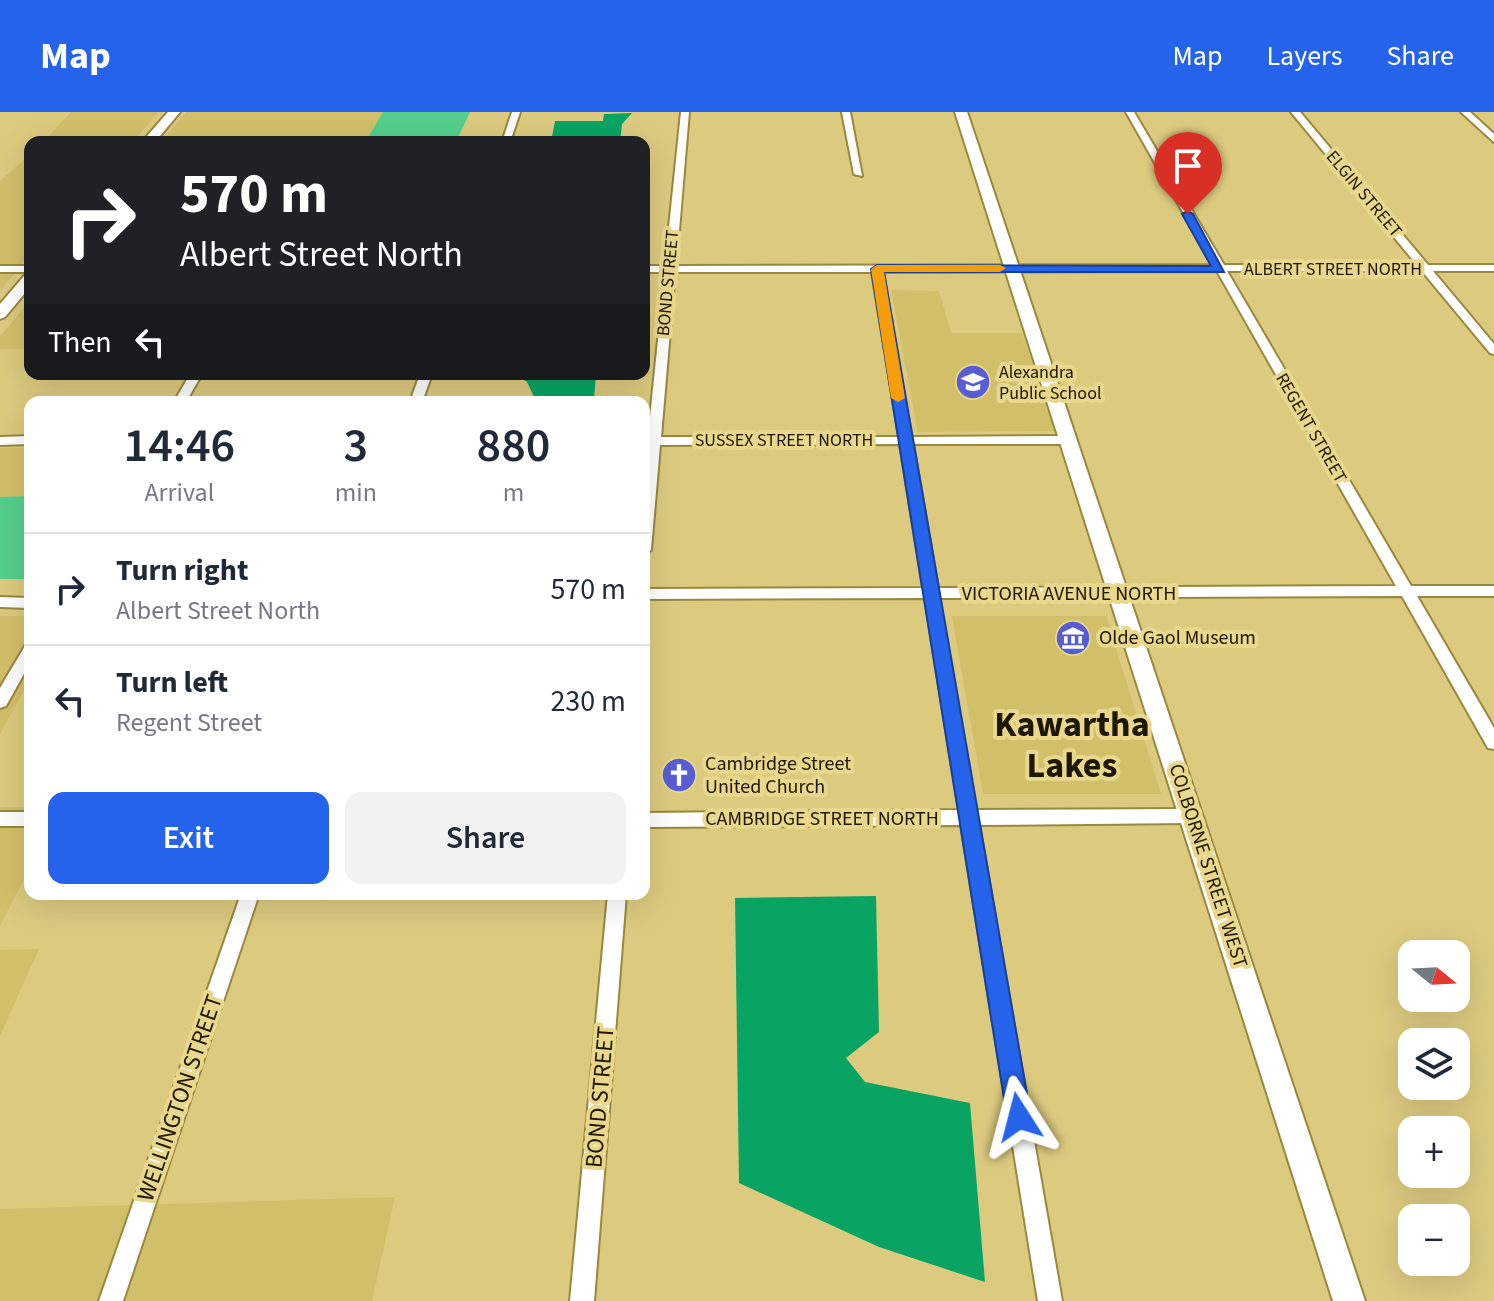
<!DOCTYPE html>
<meta charset="utf-8">
<style>
:root{--surface:#fff;--page:#f2f2f3;--text:#1f2937;--muted:#747a83;--line:#e0e1e3;--accent:#2563eb}
body{margin:0;font-family:"Source Sans 3",sans-serif;background:var(--page);color:var(--text);height:100vh;display:flex;flex-direction:column;font-size:30px;white-space:nowrap}
*{box-sizing:border-box;margin:0}
p{font-size:26px;color:var(--muted)}
.icon{flex:none;width:44px;height:44px;fill:none;stroke:currentColor;stroke-width:2;stroke-linecap:round;stroke-linejoin:round}
.map{position:relative;flex:1;overflow:hidden}
.sheet{position:absolute;left:24px;top:284px;width:626px;height:504px;display:flex;flex-direction:column;background:var(--surface);border-radius:16px;box-shadow:0 8px 32px #0002}
.sheet>*{flex:none}
.top-card{position:absolute;left:24px;top:24px;width:626px;height:244px;border-radius:16px;box-shadow:0 8px 32px #0002;background:#202124;color:#fff;overflow:hidden}
.needle{width:52px;rotate:108deg}
.fabs{position:absolute;left:1398px;top:828px;display:grid;gap:16px}
.fabs a{display:grid;place-items:center;width:72px;height:72px;border-radius:16px;background:var(--surface);box-shadow:0 8px 32px #0002;font-size:40px}
.pin{position:absolute;display:grid;place-items:center;width:68px;height:68px;color:#fff;margin:-82px -34px;border-radius:50% 50% 50% 0;rotate:-45deg;box-shadow:0 0 8px #0007}
.pin .icon{rotate:45deg}
.me{position:absolute;width:88px;margin:-44px;rotate:351deg;stroke-linejoin:round;filter:drop-shadow(0 0 6px #0008)}
.turn{display:flex;align-items:center;gap:28px;height:168px;padding:0 24px;font-size:36px}
.turn .icon{width:104px;height:104px;stroke-width:2.5}
.turn b{display:block;font-size:56px;line-height:68px}
.then{display:flex;align-items:center;height:76px;padding:0 24px;background:#0003;gap:16px;font-size:30px}
.eta{display:flex;justify-content:space-evenly;align-items:center;height:136px;text-align:center}
.eta b{font-size:48px;font-weight:600;line-height:56px}
.cta{display:flex;gap:16px;margin-top:auto;padding:16px 24px}
.cta a{flex:1;height:92px;border-radius:16px;background:var(--accent);color:#fff;font-size:32px;font-weight:600;line-height:92px;text-align:center}
.cta a+a{background:var(--page);color:var(--text)}
ul{padding:0;list-style:none}
li{display:flex;align-items:center;gap:24px;height:112px;padding:0 24px;border-top:2px solid var(--line)}
li div{flex:1}
li b{display:block;font-size:30px}
li em{font-style:normal}
header{display:flex;align-items:center;gap:48px;box-sizing:border-box;height:112px;padding:0 40px;background:var(--accent);color:#fff}
header strong{font-size:38px}
nav{display:flex;gap:44px;margin-inline-start:auto;font-size:28px}
.map>svg:first-child{display:block}
.built{fill:#d2bf6a}
.green{fill:#54cf8d}
.forest{fill:#09a464}
.lines{fill:none;stroke-linecap:round;stroke-linejoin:round}
.street-casing{stroke:#99883d;stroke-width:4}
.secondary-casing{stroke:#99883d;stroke-width:4}
.street{fill:#fff;fill-rule:evenodd}
.secondary{fill:#fff;fill-rule:evenodd}
.route{fill:#2563eb;stroke:#184099;stroke-width:2}
.slow{fill:#f59e0b}
.labels{text-anchor:middle;dominant-baseline:central;stroke-width:8;stroke-linejoin:round;paint-order:stroke}
.far-street-label{font-size:18px;fill:#1e1700;stroke:#e9d78c}
.far-poi-label{font-size:18px;fill:#1e1700;stroke:#e9d78c;text-anchor:start}
.street-label{font-size:20px;fill:#1e1700;stroke:#e9d78c}
.poi-label{font-size:20px;fill:#1e1700;stroke:#e9d78c;text-anchor:start}
.near-street-label{font-size:24px;fill:#1e1700;stroke:#e9d78c}
.town-label{font-size:36px;font-weight:bold;fill:#1e1700;stroke:#e9d78c}
</style>
<header>
<strong>Map</strong>
<nav><a>Map</a><a>Layers</a><a>Share</a></nav>
</header>
<div class="map">
<svg width="1494" height="1189" viewBox="0 0 1494 1189">
<rect width="100%" height="100%" fill="#dcca7f"/>
<!-- built -->
<path class="built" d="M71 0H159L132 30H43Z
M186 0H383L365 30H162Z
M30 43V143L0 179V69Z
M891 178 939 179 951 221H1022L1055 319 918 320Z
M30 189V237H0V224Z
M0 336H30V384L0 385Z
M0 504H30V568L0 622Z
M952 504H1106L1161 682H983Z
M0 695H30V756L0 814Z
M39 837 0 924V838Z
M395 1085 372 1189H0V1097Z"/>
<!-- green -->
<path class="green" d="M383 0H470L456 30H365Z
M30 384V467H0V385Z"/>
<!-- forest -->
<path class="forest" d="M632 1 622 12 620 30H551L555 9H603L604 2Z
M516 262H596L594 288 536 289 527 270Z
M876 784 879 920 846 946 865 970 970 991 985 1170 879 1135 739 1071 735 786Z"/>
<g class="lines">
<!-- street casing -->
<g class="street-casing">
<path id="street" d="M512 0H520L510 30H502Z
M681 0H689L676 154 1213 153 1126 0H1134L1224 153H1417L1291 0H1300L1428 153H1494V159H1433L1494 232V242L1490 241 1422 159H1227L1411 474H1494V484H1417L1494 616V637L1488 636 1402 484 939 486 976 698 1191 697 1197 699 1200 704 1197 709 1191 711 979 713 1062 1189H1038L961 713 644 715V701L959 698 925 486 644 487V477L923 476 900 332 660 333 651 438 644 443V368L648 333 644 332V326L648 325 665 160H644V154H665ZM1217 159 1396 474 938 476 913 332H1069L1075 328 1069 324 911 325 883 160ZM675 160H872L899 325H661Z
M842 0H850L862 64 854 62Z
M1461 0H1470L1494 22V30Z
M0 154H30V160H0Z
M190 262H202L186 290H174Z
M420 262H432L422 290H410Z
M30 324V332L0 333V325Z
M0 485 30 486V496L0 495Z
M30 532V551L6 594 0 596V576L25 534Z
M0 700H30V714H0Z
M241 782H259L123 1189H99Z
M608 782H626L594 1189H570Z"/>
</g>
<!-- secondary casing -->
<g class="secondary-casing">
<path id="secondary" d="M168 0H180L155 30H142Z
M955 0H967L1365 1189H1333Z
M30 162V175L5 205 0 207V192L25 163Z"/>
</g>
<!-- street -->
<use href="#street" class="street"/>
<!-- secondary -->
<use href="#secondary" class="secondary"/>
</g>
<!-- route -->
<path class="route" d="M1188 99 1193 102 1224 160H884L1031 1005 1028 1014 1019 1017 1011 1014 1007 1005 871 157 877 153 1211 154 1182 102Z"/>
<!-- slow -->
<path class="slow" d="M877 153H1000L1006 156 1000 160H884L905 286 898 290 891 286 871 157Z"/>
<!-- icons -->
<defs>
<g id="school-disc" transform="scale(1.8)"><circle r="9.5" fill="#585dd4" stroke="#e9d78c"/><path d="M0-5L7-2L0 1L-7-2ZM-4 1L0 2.5L4 1V4Q0 6-4 4Z" fill="#fff"/></g>
<g id="museum-disc" transform="scale(1.8)"><circle r="9.5" fill="#585dd4" stroke="#e9d78c"/><path d="M0-6L6-3V-2H-6V-3ZM-5-1h2V3h-2ZM-1-1h2V3h-2ZM3-1h2V3H3ZM-6 4H6V6H-6Z" fill="#fff"/></g>
<g id="church-disc" transform="scale(1.8)"><circle r="9.5" fill="#585dd4" stroke="#e9d78c"/><path d="M-1.2-6h2.4v3.5h3.3v2.4h-3.3V6h-2.4V-.1h-3.3v-2.4h3.3Z" fill="#fff"/></g>
</defs>
<g fill-rule="evenodd">
<use href="#school-disc" x="973" y="270"/>
<use href="#museum-disc" x="1073" y="526"/>
<use href="#church-disc" x="679" y="663"/>
</g>
<g class="labels">
<!-- far-street labels -->
<g class="far-street-label">
<text transform="translate(1364 82) rotate(50)">ELGIN STREET</text>
<text x="1333" y="157">ALBERT STREET NORTH</text>
<text transform="translate(668 171) rotate(-85)">BOND STREET</text>
<text transform="translate(1311 316) rotate(60)">REGENT STREET</text>
<text x="784" y="328">SUSSEX STREET NORTH</text>
</g>
<!-- far-poi labels -->
<g class="far-poi-label">
<text x="999" y="260">Alexandra<tspan x="999" dy="21">Public School</tspan></text>
</g>
<!-- street labels -->
<g class="street-label">
<text x="1069" y="482">VICTORIA AVENUE NORTH</text>
<text x="822" y="707">CAMBRIDGE STREET NORTH</text>
<text transform="translate(1208 754) rotate(72)">COLBORNE STREET WEST</text>
</g>
<!-- poi labels -->
<g class="poi-label">
<text x="1099" y="526">Olde Gaol Museum</text>
<text x="705" y="652">Cambridge Street<tspan x="705" dy="23">United Church</tspan></text>
</g>
<!-- near-street labels -->
<g class="near-street-label">
<text transform="translate(600 985) rotate(-85)">BOND STREET</text>
<text transform="translate(180 986) rotate(-71)">WELLINGTON STREET</text>
</g>
<!-- town labels -->
<g class="town-label">
<text x="1072" y="612">Kawartha<tspan x="1072" dy="41">Lakes</tspan></text>
</g>
</g>
</svg>
<div class="fabs">
<a><svg class="needle" viewBox="-14 -14 28 28"><path d="M0-13l5 13h-10z" fill="#e53935"/><path d="M0 13l5-13h-10z" fill="#747a83"/></svg></a>
<a><svg class="icon" aria-label="layers" viewBox="0 0 24 24"><path d="M12 4l9 5-9 5-9-5zM3 14l9 5 9-5"/></svg></a>
<a>+</a>
<a>−</a>
</div>
<div class="pin" style="left:1188px;top:102px;background:#d93025"><svg class="icon" aria-label="arrive" viewBox="0 0 24 24"><path d="M6 21V4h12l-3 4 3 4H6"/></svg></div>
<svg class="me" style="left:1019px;top:1005px" viewBox="-20 -20 40 40"><path d="M0-17L14 15 0 8-14 15z" fill="#2563eb" stroke="#fff" stroke-width="4"/></svg>
<div class="top-card">
<div class="turn"><svg class="icon" aria-label="right" viewBox="0 0 24 24"><path d="M7 20v-9h11M14 6l5 5-5 5"/></svg><div><b>570 m</b>Albert Street North</div></div>
<div class="then">Then<svg class="icon" aria-label="left" viewBox="0 0 24 24"><path d="M17 20v-9H6M10 6l-5 5 5 5"/></svg></div>
</div>
<section class="sheet">
<div class="eta">
<div><b>14:46</b><p>Arrival</p></div>
<div><b>3</b><p>min</p></div>
<div><b>880</b><p>m</p></div>
</div>
<ul>
<li><svg class="icon" aria-label="right" viewBox="0 0 24 24"><path d="M7 20v-9h11M14 6l5 5-5 5"/></svg><div><b>Turn right</b><p>Albert Street North</p></div><em>570 m</em></li>
<li><svg class="icon" aria-label="left" viewBox="0 0 24 24"><path d="M17 20v-9H6M10 6l-5 5 5 5"/></svg><div><b>Turn left</b><p>Regent Street</p></div><em>230 m</em></li>
</ul>
<div class="cta"><a>Exit</a><a>Share</a></div>
</section>
</div>
